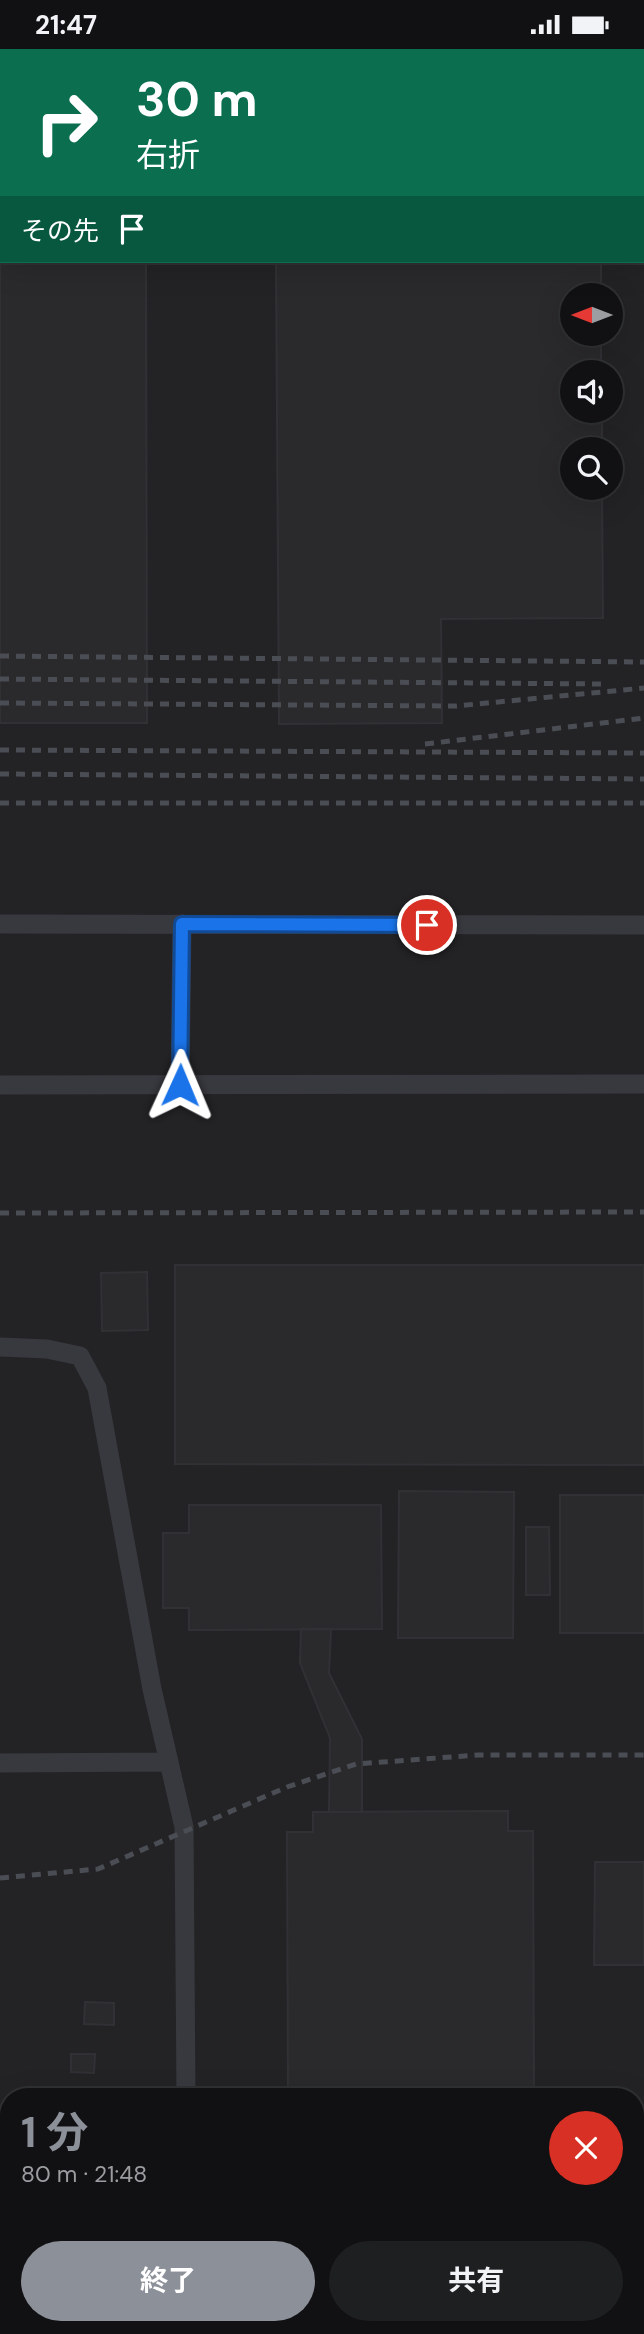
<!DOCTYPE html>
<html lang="ja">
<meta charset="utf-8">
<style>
:root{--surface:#111113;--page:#1e1f21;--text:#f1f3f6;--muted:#9c9da0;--line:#303133;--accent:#8c9099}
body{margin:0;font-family:"DM Sans","Noto Sans JP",sans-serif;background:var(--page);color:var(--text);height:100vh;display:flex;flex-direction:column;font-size:26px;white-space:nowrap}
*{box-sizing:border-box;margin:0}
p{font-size:23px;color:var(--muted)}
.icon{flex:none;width:38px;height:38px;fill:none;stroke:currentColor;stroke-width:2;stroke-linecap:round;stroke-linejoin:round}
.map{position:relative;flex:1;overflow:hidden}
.details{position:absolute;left:0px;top:2039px;width:644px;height:247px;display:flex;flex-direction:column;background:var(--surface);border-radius:28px 28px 0 0;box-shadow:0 7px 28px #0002,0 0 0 2px var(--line)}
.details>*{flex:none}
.banner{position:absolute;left:0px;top:0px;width:644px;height:214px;box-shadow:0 7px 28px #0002,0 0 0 2px var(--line);background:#0b6e4f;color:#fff;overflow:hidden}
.needle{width:46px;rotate:270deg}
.buttons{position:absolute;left:560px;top:234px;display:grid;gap:14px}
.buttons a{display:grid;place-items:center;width:63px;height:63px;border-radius:50%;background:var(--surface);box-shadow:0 7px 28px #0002,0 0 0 2px var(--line);font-size:35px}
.pin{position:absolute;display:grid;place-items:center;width:60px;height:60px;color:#fff;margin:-30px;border:4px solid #fff;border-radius:50%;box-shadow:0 2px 7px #0007}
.me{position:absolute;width:77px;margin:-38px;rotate:1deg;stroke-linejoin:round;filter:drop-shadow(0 0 5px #0008)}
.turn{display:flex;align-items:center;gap:24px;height:147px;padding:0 21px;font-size:32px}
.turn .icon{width:91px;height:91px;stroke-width:2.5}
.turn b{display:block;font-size:49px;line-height:60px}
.then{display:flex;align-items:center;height:66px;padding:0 21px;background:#0003;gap:14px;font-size:26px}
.round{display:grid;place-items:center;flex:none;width:74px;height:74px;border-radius:37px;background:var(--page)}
.head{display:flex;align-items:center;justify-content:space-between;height:119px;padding:0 21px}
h1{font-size:42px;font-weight:700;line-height:52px;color:var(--accent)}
.primary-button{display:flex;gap:14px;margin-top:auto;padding:14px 21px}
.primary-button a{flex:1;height:80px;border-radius:42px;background:var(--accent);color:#fff;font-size:28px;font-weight:700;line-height:80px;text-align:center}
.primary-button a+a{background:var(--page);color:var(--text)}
.status{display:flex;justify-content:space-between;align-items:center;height:49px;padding:0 35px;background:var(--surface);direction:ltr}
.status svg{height:19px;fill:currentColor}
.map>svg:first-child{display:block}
.built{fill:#232326;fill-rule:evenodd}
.building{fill:#2a2a2d;stroke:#313135;stroke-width:2}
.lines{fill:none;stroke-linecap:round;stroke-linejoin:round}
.lane{stroke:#38393f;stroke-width:19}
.rail{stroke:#4a4d54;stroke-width:5;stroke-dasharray:9 7;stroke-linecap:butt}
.route-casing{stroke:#114b97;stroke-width:18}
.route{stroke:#1a73e8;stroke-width:12}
</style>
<div class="status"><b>21:47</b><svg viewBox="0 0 49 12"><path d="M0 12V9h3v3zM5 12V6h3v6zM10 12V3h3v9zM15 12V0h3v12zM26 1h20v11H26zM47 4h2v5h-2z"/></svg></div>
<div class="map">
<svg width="644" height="2285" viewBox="0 0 644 2285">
<rect width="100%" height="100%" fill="#171719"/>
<!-- built -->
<path class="built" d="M0 0H644V2285H0ZM2 2H642V212H2ZM572 247H611V285H572ZM572 324H611V362H572ZM572 401H611V439H572ZM9 2048H635V2277H9Z"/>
<!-- building -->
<path class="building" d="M0 0H146V2H2V212H146L147 674H0Z
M275 0H602V2H275Z
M276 212H601V247H572V285H601V324H572V362H602V401H572V439H602L603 569 441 570 442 674 279 675Z
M175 1216H644V1416L175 1415Z
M147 1223 148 1281 102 1282 101 1224Z
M399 1442 514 1443 513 1589H398Z
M560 1446H644V1584H560Z
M189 1456H381L382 1580 189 1581V1559H163V1484H189Z
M526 1478H549L550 1546H526Z
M301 1580H331L329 1624 362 1690V1763H329L330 1689 300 1614Z
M508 1762V1782H533L534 2048H288L287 1783H313V1763Z
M595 1813H644V1916H594Z
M85 1953 114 1954V1976L84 1975Z
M71 2005H95L94 2024 71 2023Z
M0 2217H9V2277H635V2228H644V2285H0Z"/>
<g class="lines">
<!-- lane -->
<path class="lane" d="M0 875 644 876
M0 1036 644 1035
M180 1036 182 875
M0 1298 47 1300 80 1307 97 1339 152 1640 184 1778 186 2048
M0 1714 169 1713
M635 2115 644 2116
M0 2157H9"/>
<!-- rail -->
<path class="rail" d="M0 607 644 613
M0 630 602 635
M0 654 456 657 644 639
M425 695 644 669
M0 701 644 704
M0 725 644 730
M0 754H644
M0 1164 644 1163
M0 1829 98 1820 287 1738 356 1715 478 1706H644"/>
</g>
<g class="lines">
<!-- route casing -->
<g class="route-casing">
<path id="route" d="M180 1036 182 875 427 876"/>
</g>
<!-- route -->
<use href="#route" class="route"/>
</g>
</svg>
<div class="buttons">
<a><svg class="needle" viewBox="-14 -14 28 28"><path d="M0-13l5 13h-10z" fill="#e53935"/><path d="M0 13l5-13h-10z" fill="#9c9da0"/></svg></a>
<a><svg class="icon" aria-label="sound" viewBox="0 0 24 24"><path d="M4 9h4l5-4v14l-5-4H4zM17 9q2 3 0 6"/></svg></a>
<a><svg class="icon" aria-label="search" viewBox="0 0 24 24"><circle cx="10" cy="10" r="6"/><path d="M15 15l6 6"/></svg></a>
</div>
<div class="pin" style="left:427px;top:876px;background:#d93025"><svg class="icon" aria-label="arrive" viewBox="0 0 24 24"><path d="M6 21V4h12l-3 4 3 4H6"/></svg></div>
<svg class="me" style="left:180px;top:1036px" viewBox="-20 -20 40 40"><path d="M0-17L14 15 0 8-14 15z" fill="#1a73e8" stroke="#fff" stroke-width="4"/></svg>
<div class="banner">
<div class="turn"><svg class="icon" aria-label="right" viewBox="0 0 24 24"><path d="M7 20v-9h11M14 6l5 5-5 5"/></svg><div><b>30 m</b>右折</div></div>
<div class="then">その先<svg class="icon" aria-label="arrive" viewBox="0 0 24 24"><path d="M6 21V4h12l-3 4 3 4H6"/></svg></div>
</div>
<section class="details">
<div class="head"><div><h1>1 分</h1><p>80 m · 21:48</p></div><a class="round" style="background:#d93025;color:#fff"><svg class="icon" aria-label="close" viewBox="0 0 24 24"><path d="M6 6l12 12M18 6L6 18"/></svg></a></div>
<div class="primary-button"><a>終了</a><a>共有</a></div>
</section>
</div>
